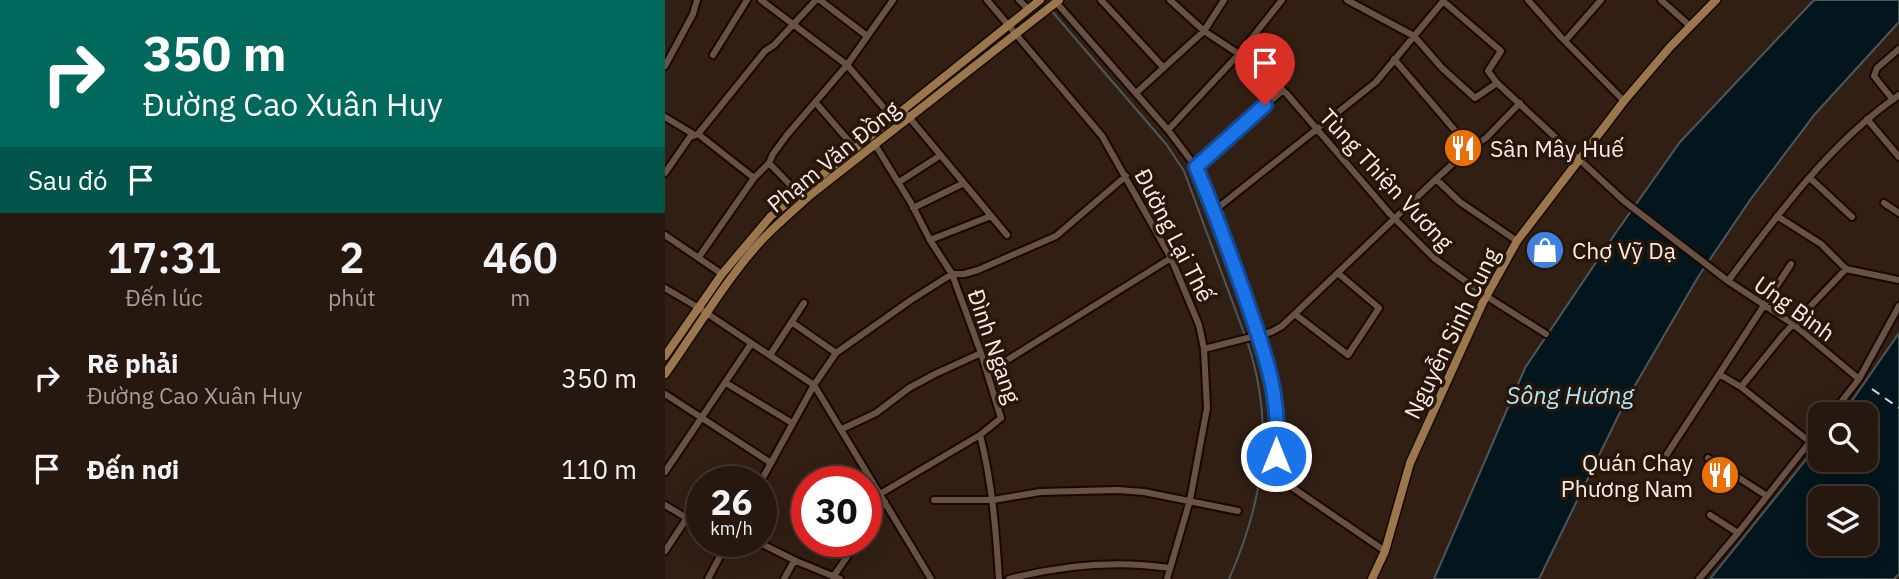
<!DOCTYPE html>
<html lang="vi">
<meta charset="utf-8">
<style>
:root{--surface:#26170f;--page:#2e2018;--text:#f1f3f6;--muted:#a49f9e;--line:#42362f}
body{margin:0;font-family:"IBM Plex Sans",sans-serif;background:var(--page);color:var(--text);height:100vh;display:flex;flex-direction:column;font-size:26px;white-space:nowrap}
*{box-sizing:border-box;margin:0}
p{font-size:23px;color:var(--muted)}
.icon{flex:none;width:38px;height:38px;fill:none;stroke:currentColor;stroke-width:2;stroke-linecap:round;stroke-linejoin:round}
.map{position:relative;flex:1;overflow:hidden}
.panel{display:flex;flex-direction:column;background:var(--surface);width:665px}
.panel>*{flex:none}
.top-card{background:#00695c;color:#fff;overflow:hidden}
.tools{position:absolute;left:1143px;top:402px;display:grid;gap:14px}
.tools a{display:grid;place-items:center;width:70px;height:70px;border-radius:14px;background:var(--surface);box-shadow:0 4px 18px #0003,0 0 0 2px var(--line);font-size:35px}
.speed{position:absolute;left:21px;top:466px;display:flex;gap:14px;font-size:35px;font-weight:700;text-align:center}
.speed>*{display:grid;place-content:center;width:91px;height:91px;border-radius:50%;background:var(--surface);box-shadow:0 4px 18px #0003,0 0 0 2px var(--line);line-height:1}
.speed small{font-size:18px;font-weight:400}
.speed .limit{border:10px solid #d22;background:#fff;color:#111}
.pin{position:absolute;display:grid;place-items:center;width:60px;height:60px;color:#fff;margin:-72px -30px;border-radius:50% 50% 50% 0;rotate:-45deg;box-shadow:0 0 7px #0007}
.pin .icon{rotate:45deg}
.me{position:absolute;width:77px;margin:-38px;rotate:0deg;stroke-linejoin:round;filter:drop-shadow(0 0 5px #0008)}
.turn{display:flex;align-items:center;gap:24px;height:147px;padding:0 28px;font-size:32px}
.turn .icon{width:91px;height:91px;stroke-width:2.5}
.turn b{display:block;font-size:49px;line-height:60px}
.then{display:flex;align-items:center;height:66px;padding:0 28px;background:#0003;gap:14px;font-size:26px}
.eta{display:flex;justify-content:space-evenly;align-items:center;height:119px;text-align:center}
.eta b{font-size:42px;font-weight:600;line-height:49px}
ul{padding:0;list-style:none}
li{display:flex;align-items:center;gap:21px;height:91px;padding:0 28px}
li div{flex:1}
li b{display:block;font-size:26px}
li em{font-style:normal}
main{display:flex;flex:1;min-height:0}
.map>svg:first-child{display:block}
.water{fill:#03161d;stroke:#4d5659;stroke-width:2;fill-rule:evenodd}
.lines{fill:none;stroke-linecap:round;stroke-linejoin:round}
.stream{stroke:#4d5659;stroke-width:2}
.ferry{stroke:#aee5f9;stroke-width:2;stroke-dasharray:9 7;stroke-linecap:butt}
.minor-casing{stroke:#190801;stroke-width:10}
.major-casing{stroke:#190801;stroke-width:11}
.minor{stroke:#685245;stroke-width:6}
.major{stroke:#9b774e;stroke-width:8}
.route-casing{stroke:#114b97;stroke-width:18}
.route{stroke:#1a73e8;stroke-width:12}
.labels{text-anchor:middle;dominant-baseline:central;stroke-width:7;stroke-linejoin:round;paint-order:stroke}
.poi-label{font-size:23px;fill:#f9ece4;stroke:#27160a;text-anchor:start}
.street-label{font-size:23px;fill:#f9ece4;stroke:#27160a}
.water-label{font-size:24px;font-style:italic;fill:#aee5f9;stroke:#27160a}
</style>
<main>
<section class="panel">
<div class="top-card">
<div class="turn"><svg class="icon" aria-label="right" viewBox="0 0 24 24"><path d="M7 20v-9h11M14 6l5 5-5 5"/></svg><div><b>350 m</b>Đường Cao Xuân Huy</div></div>
<div class="then">Sau đó<svg class="icon" aria-label="arrive" viewBox="0 0 24 24"><path d="M6 21V4h12l-3 4 3 4H6"/></svg></div>
</div>
<div class="eta">
<div><b>17:31</b><p>Đến lúc</p></div>
<div><b>2</b><p>phút</p></div>
<div><b>460</b><p>m</p></div>
</div>
<ul>
<li><svg class="icon" aria-label="right" viewBox="0 0 24 24"><path d="M7 20v-9h11M14 6l5 5-5 5"/></svg><div><b>Rẽ phải</b><p>Đường Cao Xuân Huy</p></div><em>350 m</em></li>
<li><svg class="icon" aria-label="arrive" viewBox="0 0 24 24"><path d="M6 21V4h12l-3 4 3 4H6"/></svg><div><b>Đến nơi</b></div><em>110 m</em></li>
</ul>
</section>
<div class="map">
<svg width="1234" height="579" viewBox="0 0 1234 579">
<rect width="100%" height="100%" fill="#321f14"/>
<!-- water -->
<path class="water" d="M1149 0H1234V22L1150 114 1085 200 1033 277 958 406 874 579H769L860 368 952 231 1015 142Z
M1234 333V574L1229 579H1045L1155 442V460H1200V415H1177ZM1155 499H1200V544H1155Z"/>
<g class="lines">
<!-- stream -->
<path class="stream" d="M385 9 501 144 519 171 580 336
M564 579C599 500 610 424 582 341"/>
<!-- ferry -->
<path class="ferry" d="M1207 389 1234 408"/>
<!-- minor casing -->
<g class="minor-casing">
<path id="minor" d="M96 0 182 65 227 117
M155 0 202 36
M322 0 437 136 506 258 534 325 539 349 542 408 525 500 502 579
M354 0 363 9
M436 0 498 67
M505 0 539 31 574 54 621 93 725 214 769 258 821 296 881 334
M682 0 749 36 777 68 810 98 832 83
M863 0 895 36 959 101
M996 0 1025 26
M390 1 503 130 531 167 550 210 600 351 609 397 613 439 608 484 625 486 720 551
M778 1 836 51 823 71 832 83 959 201 1063 281 1128 324 1194 379
M900 41 936 0
M48 55 82 0
M729 59 805 148
M0 66 28 14 32 0
M471 93 539 31 559 0
M1228 100 1209 76 1212 68 1234 49
M151 103 189 147
M238 110 342 235
M0 117 28 134
M1202 119 1234 157
M503 130 574 54 617 0
M33 134 89 178
M209 143 246 203 265 240 287 274 316 353 336 418 315 435C327 482 331 530 334 579
M104 163 132 192
M531 167 618 90
M0 173 25 137 33 134 100 51 109 45 151 0
M1145 178 1187 217
M771 179 795 202 852 241
M234 182 276 155
M1219 203 1234 213
M248 208 299 183
M550 210 711 82 779 0
M1112 216 1156 244 1181 269 1234 280
M0 235 57 274
M265 240 326 216
M34 257 89 178 104 163 108 154 122 135 182 65 228 0
M1063 281C1113 214 1165 143 1234 95
M0 288 34 308 149 385 266 579
M631 315 683 355 714 308 674 274
M128 323 171 353
M539 349 606 332 617 326 771 179 805 148 821 138 855 103
M105 355 139 303
M323 372 506 258
M1054 374 1076 387 1145 442
M61 383 127 423
M1076 387 1118 335 1181 269
M0 394 106 463
M1166 415 1194 379 1234 306
M177 429 211 413 244 388 270 374 316 353
M1002 454 1126 264
M1043 458 1102 496
M0 472 86 344
M96 481 149 385 171 353 246 300 287 274H299L313 270 391 236 461 176
M215 494 315 435
M269 500H328L375 492 453 490 479 492 573 511
M0 505 37 527
M1045 515 1073 533
M201 528 220 502
M91 541 131 561 175 579
M0 551 22 518
M168 577 193 541
M43 579 63 541
M119 579 129 561
M344 579C397 565 451 560 505 568
M1034 579 1073 533 1155 429"/>
</g>
<!-- major casing -->
<g class="major-casing">
<path id="major" d="M0 356 57 274 106 216 375 0
M0 374C30 332 62 278 96 241 111 225 128 211 144 196L394 0
M707 579 720 551 745 463 818 302 852 241 959 101 1005 47 1051 0"/>
</g>
<!-- minor -->
<use href="#minor" class="minor"/>
<!-- major -->
<use href="#major" class="major"/>
</g>
<g class="lines">
<!-- route casing -->
<g class="route-casing">
<path id="route" d="M600 105 531 167C549 209 564 251 579 293 598 349 617 395 611 456"/>
</g>
<!-- route -->
<use href="#route" class="route"/>
</g>
<!-- icons -->
<defs>
<g id="restaurant-disc" transform="scale(2.0125)"><circle r="9.5" fill="#e8710a" stroke="#27160a"/><path d="M-5-6h1v4h1v-4h1v4h1v-4h1v5L-1.5 .5V6h-2V.5L-5-1ZM5-6V6H3V1.5H1.5Q1.5-4 5-6Z" fill="#fff"/></g>
<g id="shop-disc" transform="scale(2.0125)"><circle r="9.5" fill="#3f7fe0" stroke="#27160a"/><path d="M-5-2.5h2.3a2.7 3.5 0 0 1 5.4 0H5L5.5 6h-11ZM-1.5-2.5h3a1.5 2.3 0 0 0-3 0Z" fill="#fff"/></g>
</defs>
<g fill-rule="evenodd">
<use href="#restaurant-disc" x="798" y="148"/>
<use href="#shop-disc" x="880" y="250"/>
<use href="#restaurant-disc" x="1055" y="475"/>
</g>
<g class="labels">
<!-- poi labels -->
<g class="poi-label">
<text x="825" y="148">Sân Mây Huế</text>
<text x="907" y="250">Chợ Vỹ Dạ</text>
<text x="1028" y="462" text-anchor="end">Quán Chay<tspan x="1028" dy="26">Phương Nam</tspan></text>
</g>
<!-- street labels -->
<g class="street-label">
<text transform="translate(168 156) rotate(-39)">Phạm Văn Đồng</text>
<text transform="translate(722 179) rotate(47)">Tùng Thiện Vương</text>
<text transform="translate(510 235) rotate(63)">Đường Lại Thế</text>
<text transform="translate(1130 308) rotate(36)">Ưng Bình</text>
<text transform="translate(786 333) rotate(-64)">Nguyễn Sinh Cung</text>
<text transform="translate(330 346) rotate(71)">Đình Ngang</text>
</g>
<!-- water labels -->
<g class="water-label">
<text x="905" y="395">Sông Hương</text>
</g>
</g>
</svg>
<div class="tools">
<a><svg class="icon" aria-label="search" viewBox="0 0 24 24"><circle cx="10" cy="10" r="6"/><path d="M15 15l6 6"/></svg></a>
<a><svg class="icon" aria-label="layers" viewBox="0 0 24 24"><path d="M12 4l9 5-9 5-9-5zM3 14l9 5 9-5"/></svg></a>
</div>
<div class="speed"><div>26<small>km/h</small></div><div class="limit">30</div></div>
<div class="pin" style="left:600px;top:105px;background:#d93025"><svg class="icon" aria-label="arrive" viewBox="0 0 24 24"><path d="M6 21V4h12l-3 4 3 4H6"/></svg></div>
<svg class="me" style="left:611px;top:456px" viewBox="-20 -20 40 40"><circle r="17" fill="#1a73e8" stroke="#fff" stroke-width="3"/><path d="M0-11L8 9 0 5-8 9z" fill="#fff"/></svg>
</div>
</main>
